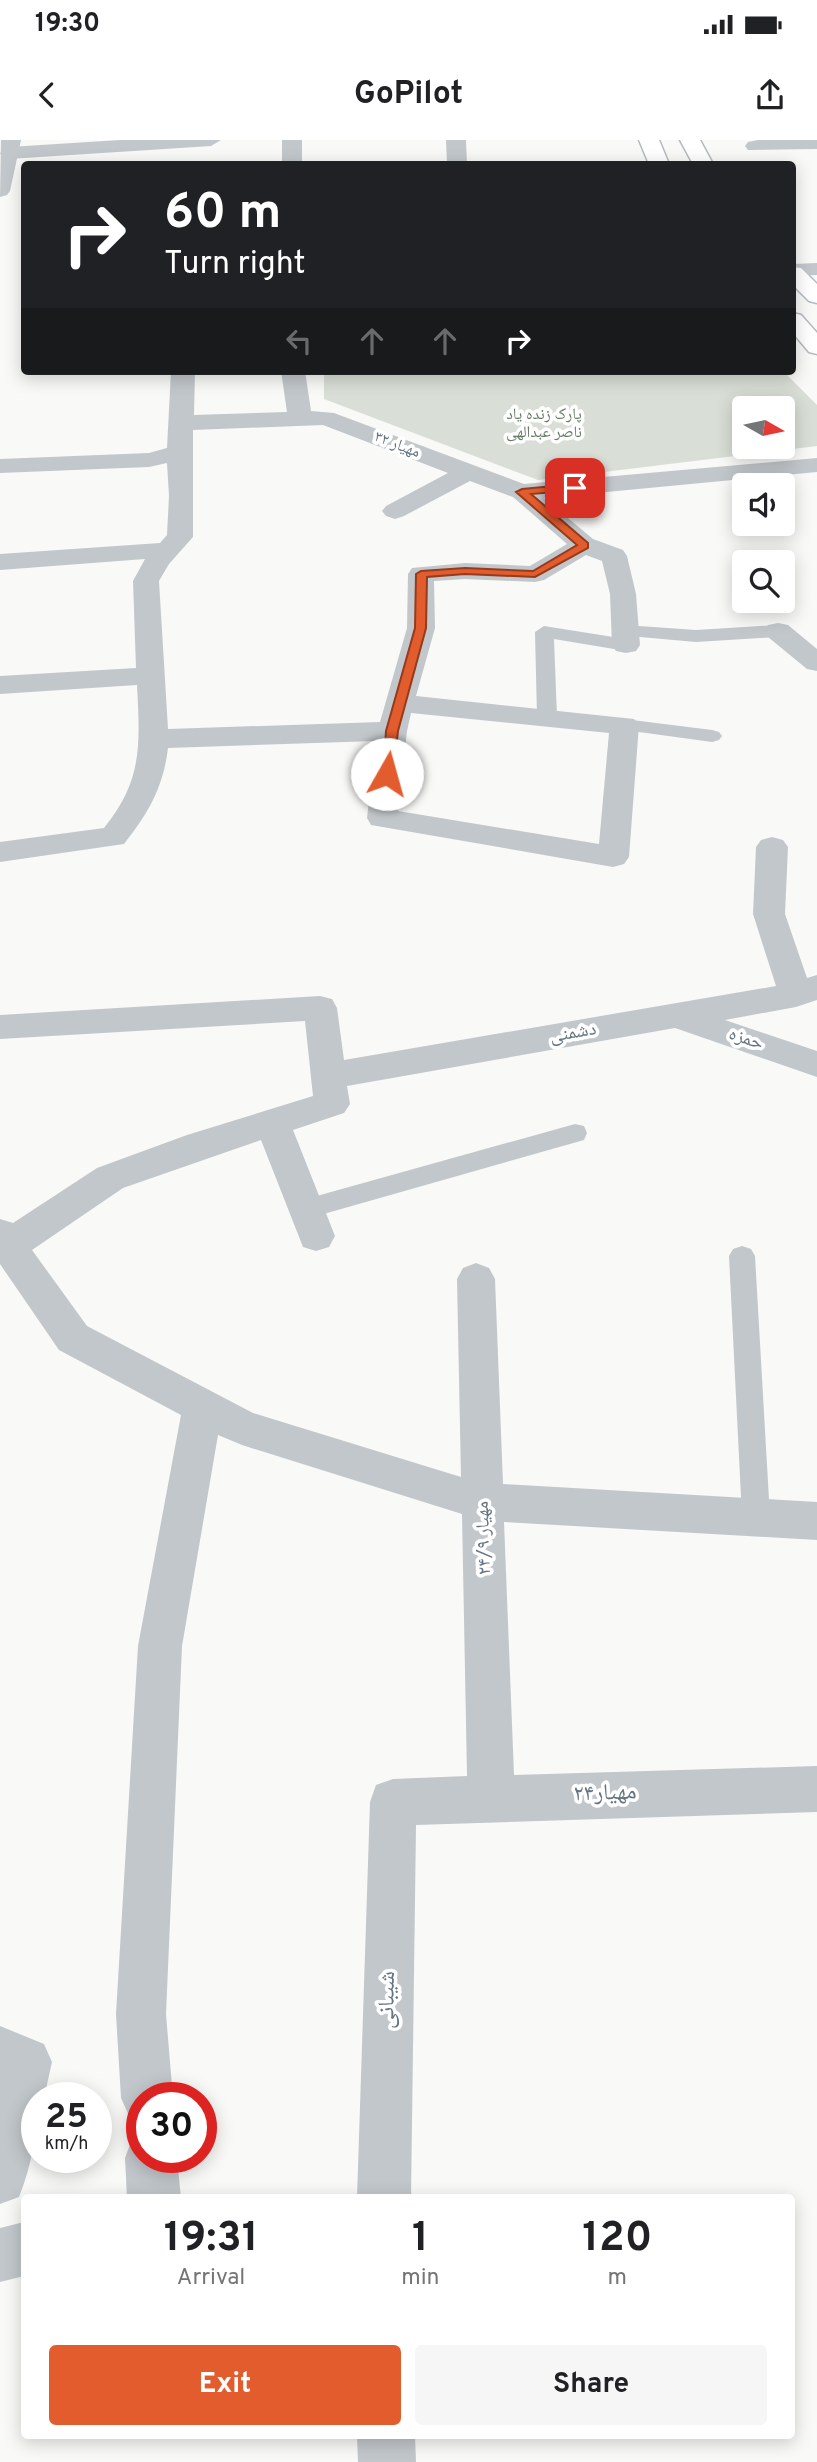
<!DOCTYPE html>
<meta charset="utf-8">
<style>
:root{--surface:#fff;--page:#f6f6f6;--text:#202124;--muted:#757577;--accent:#e35c2d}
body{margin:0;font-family:Overpass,"Noto Naskh Arabic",sans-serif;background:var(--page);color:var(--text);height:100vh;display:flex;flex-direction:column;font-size:26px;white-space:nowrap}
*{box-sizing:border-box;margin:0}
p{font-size:23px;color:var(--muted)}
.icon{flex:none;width:38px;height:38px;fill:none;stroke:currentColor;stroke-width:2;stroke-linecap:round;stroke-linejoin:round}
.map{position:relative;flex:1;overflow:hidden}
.side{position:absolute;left:21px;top:2054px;width:774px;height:245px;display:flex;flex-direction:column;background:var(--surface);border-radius:7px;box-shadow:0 4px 18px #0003}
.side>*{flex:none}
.top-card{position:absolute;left:21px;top:21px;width:775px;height:214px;border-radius:7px;box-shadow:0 4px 18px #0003;background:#202124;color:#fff;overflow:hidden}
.needle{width:46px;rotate:99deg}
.tools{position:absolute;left:732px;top:256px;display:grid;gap:14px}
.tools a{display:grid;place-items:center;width:63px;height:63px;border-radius:7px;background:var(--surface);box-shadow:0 4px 18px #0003;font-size:35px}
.speed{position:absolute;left:21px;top:1942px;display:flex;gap:14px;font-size:35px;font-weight:700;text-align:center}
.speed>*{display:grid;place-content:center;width:91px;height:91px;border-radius:50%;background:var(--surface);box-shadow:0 4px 18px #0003;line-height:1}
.speed small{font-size:18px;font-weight:400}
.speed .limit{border:10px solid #d22;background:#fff;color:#111}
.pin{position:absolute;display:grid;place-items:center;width:60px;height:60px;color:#fff;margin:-30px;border-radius:14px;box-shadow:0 4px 10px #0006}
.me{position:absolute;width:77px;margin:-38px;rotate:7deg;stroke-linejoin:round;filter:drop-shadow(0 0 5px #0008)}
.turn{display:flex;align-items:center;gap:24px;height:147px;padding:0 28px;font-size:32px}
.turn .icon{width:91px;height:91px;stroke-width:2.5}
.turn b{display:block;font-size:49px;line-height:60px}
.lanes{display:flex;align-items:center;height:66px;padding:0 28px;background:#0003;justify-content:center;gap:35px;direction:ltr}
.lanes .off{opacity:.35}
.eta{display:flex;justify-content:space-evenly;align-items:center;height:119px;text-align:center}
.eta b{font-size:42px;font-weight:700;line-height:49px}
.primary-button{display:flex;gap:14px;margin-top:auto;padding:14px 28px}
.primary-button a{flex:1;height:80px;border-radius:7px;background:var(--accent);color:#fff;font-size:28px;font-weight:700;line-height:80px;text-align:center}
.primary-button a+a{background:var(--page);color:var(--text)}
.status{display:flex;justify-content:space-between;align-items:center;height:49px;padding:0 35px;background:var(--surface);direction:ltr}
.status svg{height:19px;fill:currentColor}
header{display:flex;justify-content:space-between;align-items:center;height:91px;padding:0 28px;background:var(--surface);font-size:32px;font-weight:700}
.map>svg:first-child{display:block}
.green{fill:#d9ded6;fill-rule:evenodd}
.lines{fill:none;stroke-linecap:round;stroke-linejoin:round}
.secondary-casing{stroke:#b5babf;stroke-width:3}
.service{fill:#c2c7cb;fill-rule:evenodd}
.minor{fill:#c2c7cb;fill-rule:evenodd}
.tertiary{fill:#c2c7cb;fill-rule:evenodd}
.secondary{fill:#fff;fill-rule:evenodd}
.route{fill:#e35c2d;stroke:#943c1d;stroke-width:2}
.labels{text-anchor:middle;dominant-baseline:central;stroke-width:7;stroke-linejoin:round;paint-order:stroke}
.far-park-label{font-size:16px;fill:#667a63;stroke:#fff}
.far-street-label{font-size:16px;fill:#647482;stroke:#fff}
.street-label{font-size:19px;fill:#647482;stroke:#fff}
.near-street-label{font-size:23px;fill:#647482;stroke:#fff}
</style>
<div class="status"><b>19:30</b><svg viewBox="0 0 49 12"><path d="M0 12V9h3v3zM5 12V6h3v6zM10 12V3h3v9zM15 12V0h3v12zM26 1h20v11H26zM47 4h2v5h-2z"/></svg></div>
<header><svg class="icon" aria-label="back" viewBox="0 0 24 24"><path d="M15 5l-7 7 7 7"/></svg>GoPilot<svg class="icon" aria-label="share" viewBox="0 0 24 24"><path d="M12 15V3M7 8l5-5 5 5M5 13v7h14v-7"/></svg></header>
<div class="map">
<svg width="817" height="2322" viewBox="0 0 817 2322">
<rect width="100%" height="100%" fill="#f9f9f7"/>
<!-- green -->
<path class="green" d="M324 231H783L817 265V306L538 340 324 259ZM744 268H782V306H744Z"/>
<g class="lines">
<!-- secondary casing -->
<g class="secondary-casing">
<path id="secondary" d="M639 0H659L669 24H649Z
M680 0H700L713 24H693Z
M793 127 801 128 817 144V163L809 161 793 145Z
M793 173 801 175 817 193V214L809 212 793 193Z"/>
</g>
<!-- service -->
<path class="service" d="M625 485 696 490 778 485 787 491 778 497 696 502 618 495 616 491 618 487Z
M544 486 626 499 635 505 626 511 554 499 557 577 554 581H540L537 577 535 492Z
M624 579 712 590 719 592 722 596 719 600 712 602 617 589 614 585 617 581Z
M575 984 584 986 587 993 584 1000 306 1079 297 1076 293 1069 297 1062 306 1059Z
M742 1106 751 1109 755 1116 770 1377 766 1386 756 1390 746 1386 742 1377 729 1116 733 1109Z"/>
<!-- minor -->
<path class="minor" d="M120 0H221L211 6 9 19 0 14 2 9 9 7Z
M282 0H302V24H282Z
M446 0H466L467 24H447Z
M758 0H817V9L748 10 745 6 748 2Z
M171 231H195L194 275 287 272 281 231H305L311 271 334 273 524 344 817 318V332L544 358 593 399 623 410 627 416 636 454 640 505 636 511 626 513 616 511 612 505 610 454 602 421 586 415 544 440 535 442 465 439 434 441 435 488 416 556 634 579 639 585 629 717 624 724 613 727 371 685 367 678 376 601 168 608C163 648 149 672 124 704L0 722V702L104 688C143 640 140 604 137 545L0 554V536L136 528 133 441 145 419 0 430V414L160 403 167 395 169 356 167 323 149 327 0 333V319L149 313 167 308ZM323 285 448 333 386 366 382 371 386 376 395 379 404 376 470 341 513 357 567 404 530 426 465 423 412 428 408 434 407 488 380 582 168 589 159 441 169 424 193 397V290ZM411 573 609 593 599 704 398 671 407 591Z
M778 483 788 485 817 509V531L807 529 768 497 764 491 768 485Z
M772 697 783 700 788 707 785 774 807 838 817 835V860L796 867 725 880 817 911V937L675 888 347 946 350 964 344 973 293 990 335 1096 329 1107 316 1111 303 1107 261 1000 123 1048 32 1110 87 1186 253 1273 461 1337 457 1139 463 1128 476 1123 489 1128 495 1139 503 1344 817 1362V1400L504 1382 514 1635 817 1626V1672L416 1685 411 2058H357L370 1662 376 1645 393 1639 467 1636 462 1374 242 1305 218 1295 182 1506 166 1874 173 1958H142V1982L129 1976 121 1958 116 1874 138 1506 181 1275 59 1210 0 1124V1079L13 1083 97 1028 187 995 313 956 305 881 0 899V875L320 856 332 859 337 868 344 920 776 846 753 774 756 707 761 700Z
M0 1886 44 1904 52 1922 44 1958H37C37 1993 32 2025 19 2057L0 2064Z
M142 1996V2018H177L181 2058H127L125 2018 132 1999Z
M24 2082V2136L0 2142V2088Z
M357 2296H415L416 2322H358Z"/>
<!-- tertiary -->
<path class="tertiary" d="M1 0H21L10 51 7 55 0 57Z
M817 123V135L793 136V124Z"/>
<!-- secondary -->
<use href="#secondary" class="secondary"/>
</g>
<!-- route -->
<path class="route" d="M575 344 578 345V350L531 354 588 403V408L535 437 465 434 427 437 426 488 398 591 393 634 387 638 383 637 386 591 415 488 416 434 421 431 465 428 533 431 577 405 516 352 522 349Z"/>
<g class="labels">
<!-- far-park labels -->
<g class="far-park-label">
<text x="544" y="275">پارک زنده یاد<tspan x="544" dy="18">ناصر عبدالهی</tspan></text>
</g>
<!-- far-street labels -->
<g class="far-street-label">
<text transform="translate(397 305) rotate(21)">مهیار ۳۲</text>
</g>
<!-- street labels -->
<g class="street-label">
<text transform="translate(573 893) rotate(-10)">دشمنی</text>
<text transform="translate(746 899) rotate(19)">حمزه</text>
<text transform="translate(484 1398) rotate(-92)">مهیار ۲۴/۹</text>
</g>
<!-- near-street labels -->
<g class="near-street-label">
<text transform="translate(605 1654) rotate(-2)">مهیار۲۴</text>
<text transform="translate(388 1860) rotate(-89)">شیبانی</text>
</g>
</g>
</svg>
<div class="tools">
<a><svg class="needle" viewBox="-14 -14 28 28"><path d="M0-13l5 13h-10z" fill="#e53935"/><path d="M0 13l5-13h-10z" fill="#757577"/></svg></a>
<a><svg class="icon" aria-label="sound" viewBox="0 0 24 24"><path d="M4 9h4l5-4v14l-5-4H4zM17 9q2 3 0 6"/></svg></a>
<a><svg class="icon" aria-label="search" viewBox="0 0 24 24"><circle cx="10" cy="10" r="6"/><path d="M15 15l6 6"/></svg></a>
</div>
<div class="speed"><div>25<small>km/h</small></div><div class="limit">30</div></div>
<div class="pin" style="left:575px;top:348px;background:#d93025"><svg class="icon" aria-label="arrive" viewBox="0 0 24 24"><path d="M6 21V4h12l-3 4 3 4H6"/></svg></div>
<svg class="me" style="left:387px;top:634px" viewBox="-20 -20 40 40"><circle r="19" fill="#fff"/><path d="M0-13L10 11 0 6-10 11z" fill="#e35c2d"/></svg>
<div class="top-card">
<div class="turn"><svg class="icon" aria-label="right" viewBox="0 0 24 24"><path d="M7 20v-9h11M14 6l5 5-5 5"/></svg><div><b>60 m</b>Turn right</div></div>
<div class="lanes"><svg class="icon off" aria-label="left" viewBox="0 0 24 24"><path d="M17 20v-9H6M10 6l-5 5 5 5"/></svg><svg class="icon off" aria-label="ahead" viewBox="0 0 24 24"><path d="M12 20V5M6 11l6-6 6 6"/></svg><svg class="icon off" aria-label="ahead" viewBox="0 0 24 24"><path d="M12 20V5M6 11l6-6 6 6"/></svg><svg class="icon" aria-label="right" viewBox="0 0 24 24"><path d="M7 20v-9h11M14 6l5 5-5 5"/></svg></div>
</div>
<section class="side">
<div class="eta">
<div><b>19:31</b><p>Arrival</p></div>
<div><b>1</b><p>min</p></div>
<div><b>120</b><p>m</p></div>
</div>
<div class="primary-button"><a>Exit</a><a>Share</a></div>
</section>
</div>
